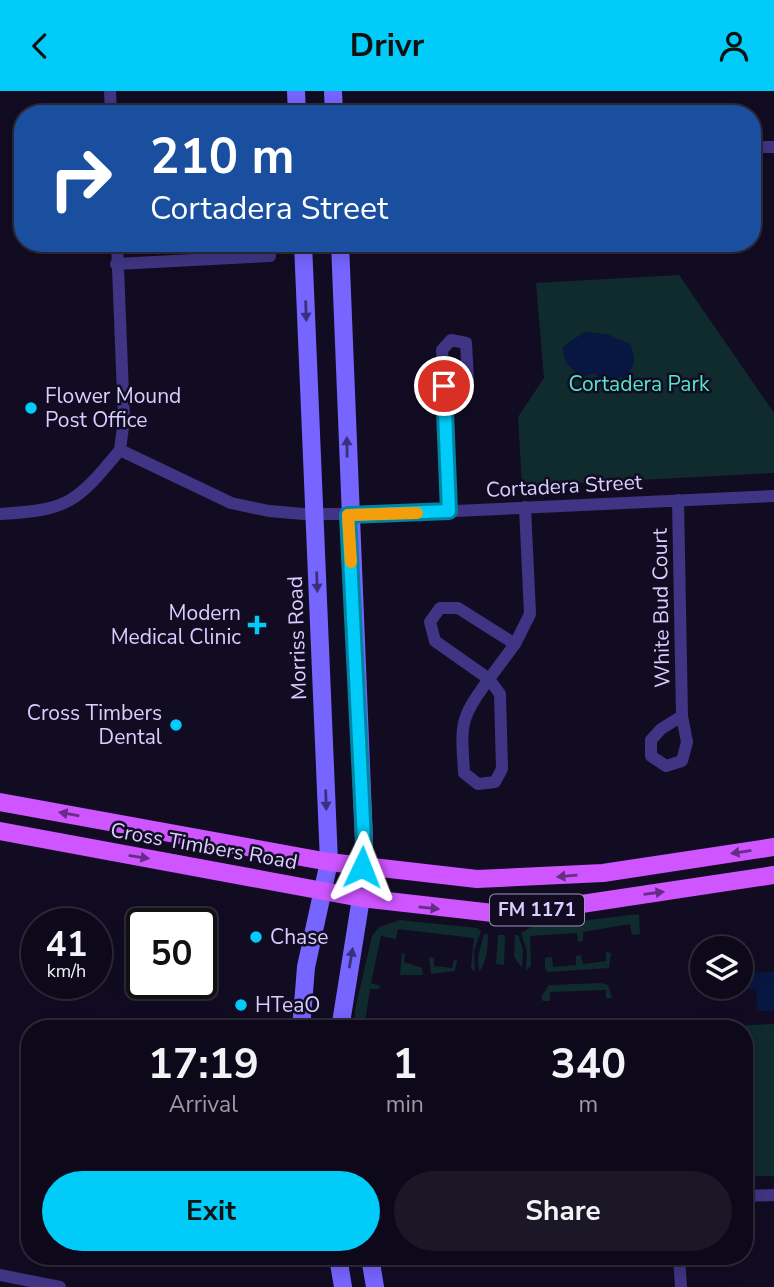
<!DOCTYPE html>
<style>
:root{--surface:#0e091a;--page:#1c1727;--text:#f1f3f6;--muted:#9b9aa2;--line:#2e2a39;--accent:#00cbf9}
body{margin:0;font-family:"Nunito Sans",sans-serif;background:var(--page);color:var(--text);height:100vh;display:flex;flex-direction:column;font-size:26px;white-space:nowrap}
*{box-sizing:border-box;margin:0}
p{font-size:23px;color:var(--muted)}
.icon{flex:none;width:38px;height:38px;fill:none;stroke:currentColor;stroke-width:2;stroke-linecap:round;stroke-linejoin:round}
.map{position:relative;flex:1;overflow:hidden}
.sheet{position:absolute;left:21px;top:929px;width:732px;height:245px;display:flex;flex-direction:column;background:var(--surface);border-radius:28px;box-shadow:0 4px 18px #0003,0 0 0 2px var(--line)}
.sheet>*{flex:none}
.banner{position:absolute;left:14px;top:14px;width:747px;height:147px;border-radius:28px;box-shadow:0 4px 18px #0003,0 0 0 2px var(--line);background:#1a4fa0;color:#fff;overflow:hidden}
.controls{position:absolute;left:690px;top:845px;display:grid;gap:14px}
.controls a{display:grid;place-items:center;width:63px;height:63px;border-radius:50%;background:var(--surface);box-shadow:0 4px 18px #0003,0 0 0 2px var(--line);font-size:35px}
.speed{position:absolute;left:21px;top:817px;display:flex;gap:14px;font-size:35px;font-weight:700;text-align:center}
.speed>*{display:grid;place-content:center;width:91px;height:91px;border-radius:50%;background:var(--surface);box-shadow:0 4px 18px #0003,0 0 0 2px var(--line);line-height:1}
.speed small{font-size:18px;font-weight:400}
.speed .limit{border:4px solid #111;border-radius:10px;background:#fff;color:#111}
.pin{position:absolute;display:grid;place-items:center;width:60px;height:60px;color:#fff;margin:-30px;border:4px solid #fff;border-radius:50%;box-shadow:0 2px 7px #0007}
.me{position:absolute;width:77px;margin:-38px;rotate:2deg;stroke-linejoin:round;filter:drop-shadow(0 0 5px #0008)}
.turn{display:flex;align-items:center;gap:24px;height:147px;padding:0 21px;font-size:32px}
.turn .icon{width:91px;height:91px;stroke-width:2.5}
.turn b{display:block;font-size:49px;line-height:60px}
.eta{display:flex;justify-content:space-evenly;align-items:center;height:119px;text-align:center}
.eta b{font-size:42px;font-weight:700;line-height:49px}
.button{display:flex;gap:14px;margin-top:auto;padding:14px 21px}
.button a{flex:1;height:80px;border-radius:42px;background:var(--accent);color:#111;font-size:28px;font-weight:700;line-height:80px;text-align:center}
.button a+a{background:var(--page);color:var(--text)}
header{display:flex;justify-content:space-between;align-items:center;height:91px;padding:0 21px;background:var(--accent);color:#111;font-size:32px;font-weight:700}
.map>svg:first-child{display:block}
.green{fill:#0f2b2d}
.water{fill:#071741}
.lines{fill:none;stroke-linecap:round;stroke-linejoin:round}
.street{stroke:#3f3584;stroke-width:12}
.secondary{stroke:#7665ff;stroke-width:18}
.primary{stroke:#ce55ff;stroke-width:18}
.oneway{fill:#3a307b}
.oneway2{fill:#672d86}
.route-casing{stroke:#0084a2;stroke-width:18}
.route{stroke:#00cbf9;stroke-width:12}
.slow{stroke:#f59e0b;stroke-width:12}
.poi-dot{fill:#00cbf9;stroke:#120c23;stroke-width:2.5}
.labels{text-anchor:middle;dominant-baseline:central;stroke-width:5;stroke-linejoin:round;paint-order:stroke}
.shield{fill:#120c23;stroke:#9d94bd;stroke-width:2}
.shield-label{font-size:19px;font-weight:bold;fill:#d8ceff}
.park-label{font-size:21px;fill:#54e5cd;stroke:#120c23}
.poi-label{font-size:21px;fill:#d8ceff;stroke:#120c23;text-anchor:start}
.street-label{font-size:21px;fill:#d8ceff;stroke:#120c23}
</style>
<header><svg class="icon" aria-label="back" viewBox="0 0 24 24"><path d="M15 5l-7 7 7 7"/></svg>Drivr<svg class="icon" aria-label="person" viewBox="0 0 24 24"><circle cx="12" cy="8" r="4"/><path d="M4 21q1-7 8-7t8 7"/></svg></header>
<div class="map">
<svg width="774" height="1196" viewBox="0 0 774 1196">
<rect width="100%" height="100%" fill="#120c23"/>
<!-- green -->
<path class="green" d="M679 184 774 322V382L522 395 518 326 544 287 536 192Z
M639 823 640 843 632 844 630 833 583 841V850L578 851 577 842 530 845 531 875 526 879 527 860 521 842 531 836Z
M400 829 477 837 481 840 474 860 475 881 471 877 474 847 398 838 396 848 381 845 371 892 380 895 379 898H370L364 938H355V919L372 845 379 836Z
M484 843H488C488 855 487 871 479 881L478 866Z
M498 844H505L504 874 496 873Z
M515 844H518L523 858 522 877 514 866Z
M606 861 611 862 609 877 548 881 545 877V867L552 866 553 876 576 874V865L581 864 583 873 606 870Z
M402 862 405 863 404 871 422 877 423 884H400Z
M429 866 434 867V875L452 877 454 869H457L455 880 431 883Z
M601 892 608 894 612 907H606V899L550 901V910H543L541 906 549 894Z
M774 933V1085H744V938H663Z"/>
<!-- water -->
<path class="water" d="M584 241 607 243 630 253C636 267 636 274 626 286L598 289 596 282 582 286C569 277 564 272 563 256Z
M774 881V920H757L756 898H739L740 882Z"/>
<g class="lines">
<!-- street -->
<path class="street" d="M110 0 111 23
M758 56H774
M117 152 124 328 120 359
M116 173 270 165 269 152
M451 249 466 252 468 288 444 295 442 259Z
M444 295 449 420
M120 359 231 412 269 420 304 423H391L774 405
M678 409 682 625 661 638 651 649V665L666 675 682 670 687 651 682 625
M0 423C69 419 76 412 120 359
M515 553 458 517H440L430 531 435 550 489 588 515 553 530 523 525 416
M489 588 500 603 502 678 495 691 478 693 464 682C461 632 459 629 489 588Z
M744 1105 774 1104
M679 1166 681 1196
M0 1184 60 1196"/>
<!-- secondary -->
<path class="secondary" d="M296 0 297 23
M333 0 334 23
M340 152 364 750 361 807 340 938
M301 938 306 876 329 771 303 152
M338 1166 343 1196
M370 1166 375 1196"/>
<!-- primary -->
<path class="primary" d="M0 711 329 771 477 788 603 782 774 756
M0 740 361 807 493 822 555 817 774 784"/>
</g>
<!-- one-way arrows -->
<defs><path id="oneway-solid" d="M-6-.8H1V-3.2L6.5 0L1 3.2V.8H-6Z" transform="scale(1.75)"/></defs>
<g class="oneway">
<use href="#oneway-solid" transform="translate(306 220) rotate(88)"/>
<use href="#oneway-solid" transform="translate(347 356) rotate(-91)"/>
<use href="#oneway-solid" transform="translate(317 491) rotate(88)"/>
<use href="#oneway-solid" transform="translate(326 709) rotate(88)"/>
<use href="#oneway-solid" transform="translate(351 867) rotate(-80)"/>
</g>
<g class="oneway2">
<use href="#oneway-solid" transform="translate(69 723) rotate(-170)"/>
<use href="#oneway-solid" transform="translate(741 761) rotate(171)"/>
<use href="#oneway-solid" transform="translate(139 766) rotate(9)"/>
<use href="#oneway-solid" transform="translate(567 785) rotate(175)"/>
<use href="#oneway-solid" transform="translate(654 802) rotate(-8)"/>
<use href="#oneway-solid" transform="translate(429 817) rotate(6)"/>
</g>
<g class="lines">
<!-- route casing -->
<g class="route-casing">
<path id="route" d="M362 776 364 750 348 424 449 420 444 295"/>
</g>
<!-- route -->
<use href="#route" class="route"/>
<!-- slow -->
<path class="slow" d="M351 471 348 424 417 422"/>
</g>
<!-- markers -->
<g class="poi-dot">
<circle cx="31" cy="317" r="7"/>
<path d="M253.5 523.5h7v7h7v7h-7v7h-7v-7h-7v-7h7z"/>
<circle cx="176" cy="634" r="7"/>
<circle cx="256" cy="846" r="7"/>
<circle cx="241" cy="914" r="7"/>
</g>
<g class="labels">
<!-- shield labels -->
<rect class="shield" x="490" y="803.5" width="94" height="31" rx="5"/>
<g class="shield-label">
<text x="537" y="819">FM 1171</text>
</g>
<!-- park labels -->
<g class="park-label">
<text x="639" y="293">Cortadera Park</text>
</g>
<!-- poi labels -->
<g class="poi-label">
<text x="45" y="305">Flower Mound<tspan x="45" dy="24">Post Office</tspan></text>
<text x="241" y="522" text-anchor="end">Modern<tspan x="241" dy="24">Medical Clinic</tspan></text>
<text x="162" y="622" text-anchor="end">Cross Timbers<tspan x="162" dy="24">Dental</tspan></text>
<text x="270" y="846">Chase</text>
<text x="255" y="914">HTeaO</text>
</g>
<!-- street labels -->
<g class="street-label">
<text transform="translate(564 395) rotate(-3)">Cortadera Street</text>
<text transform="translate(661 517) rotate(-91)">White Bud Court</text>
<text transform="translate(297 547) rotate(-92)">Morriss Road</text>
<text transform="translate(204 755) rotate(10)">Cross Timbers Road</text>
</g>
</g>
</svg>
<div class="controls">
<a><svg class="icon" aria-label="layers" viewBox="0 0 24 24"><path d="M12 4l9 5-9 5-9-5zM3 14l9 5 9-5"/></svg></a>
</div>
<div class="speed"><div>41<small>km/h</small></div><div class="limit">50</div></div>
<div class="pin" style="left:444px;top:295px;background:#d93025"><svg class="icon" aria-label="arrive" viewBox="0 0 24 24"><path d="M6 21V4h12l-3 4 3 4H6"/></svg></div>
<svg class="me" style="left:362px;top:776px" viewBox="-20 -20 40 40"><path d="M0-17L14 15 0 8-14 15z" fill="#00cbf9" stroke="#fff" stroke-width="4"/></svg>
<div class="banner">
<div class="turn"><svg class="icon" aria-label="right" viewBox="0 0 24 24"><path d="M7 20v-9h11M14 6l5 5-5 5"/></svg><div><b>210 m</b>Cortadera Street</div></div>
</div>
<section class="sheet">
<div class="eta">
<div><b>17:19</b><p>Arrival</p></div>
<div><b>1</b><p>min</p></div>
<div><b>340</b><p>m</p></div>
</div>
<div class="button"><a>Exit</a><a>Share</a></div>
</section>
</div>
